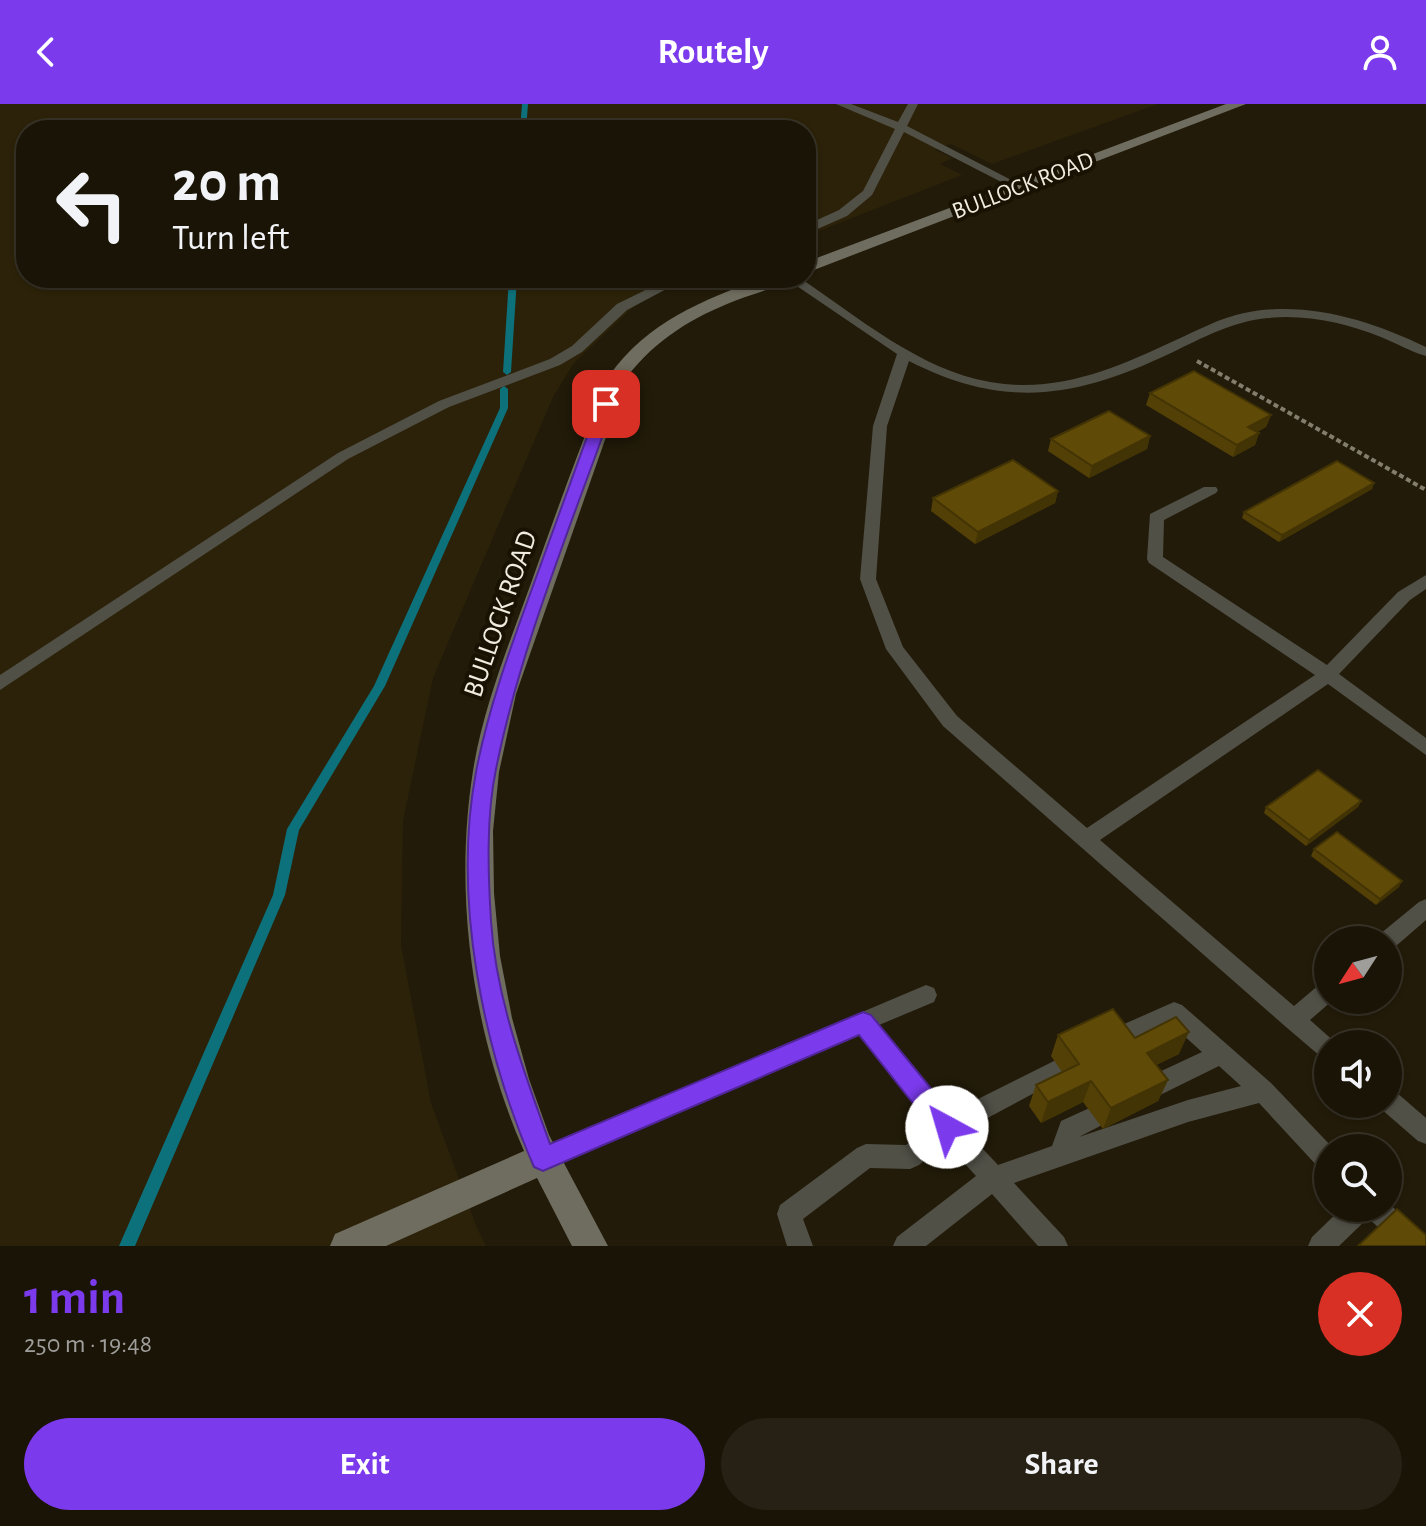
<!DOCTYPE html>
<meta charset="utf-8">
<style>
:root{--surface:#1a1407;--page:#272115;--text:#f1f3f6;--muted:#9f9e9b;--line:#383328;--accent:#7c3aed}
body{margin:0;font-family:"Alegreya Sans",sans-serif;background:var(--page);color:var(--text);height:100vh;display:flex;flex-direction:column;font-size:30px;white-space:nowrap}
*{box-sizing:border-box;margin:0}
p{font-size:26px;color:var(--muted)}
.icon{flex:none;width:44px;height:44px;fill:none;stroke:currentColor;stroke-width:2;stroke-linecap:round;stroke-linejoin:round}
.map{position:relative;height:1142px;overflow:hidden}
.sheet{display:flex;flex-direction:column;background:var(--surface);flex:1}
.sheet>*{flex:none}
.top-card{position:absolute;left:16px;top:16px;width:800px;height:168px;border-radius:32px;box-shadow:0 2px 6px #0004,0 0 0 2px var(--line);background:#1a1407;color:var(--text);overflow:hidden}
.needle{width:52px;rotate:234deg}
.controls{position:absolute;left:1314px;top:822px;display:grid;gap:16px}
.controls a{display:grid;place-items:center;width:88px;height:88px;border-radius:50%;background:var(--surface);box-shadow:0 2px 6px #0004,0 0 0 2px var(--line);font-size:40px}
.pin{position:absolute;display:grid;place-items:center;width:68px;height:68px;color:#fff;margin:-34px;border-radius:16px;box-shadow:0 4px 12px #0006}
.me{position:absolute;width:88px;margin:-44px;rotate:321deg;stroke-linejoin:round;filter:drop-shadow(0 0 6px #0008)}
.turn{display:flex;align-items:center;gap:28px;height:168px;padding:0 24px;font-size:36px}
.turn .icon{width:104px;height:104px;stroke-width:2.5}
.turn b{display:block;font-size:56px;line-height:68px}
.round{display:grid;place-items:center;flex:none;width:84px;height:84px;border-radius:42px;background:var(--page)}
.summary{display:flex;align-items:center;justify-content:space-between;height:136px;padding:0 24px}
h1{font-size:48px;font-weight:700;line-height:60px;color:var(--accent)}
.button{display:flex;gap:16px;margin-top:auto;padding:16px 24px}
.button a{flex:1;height:92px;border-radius:48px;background:var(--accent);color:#fff;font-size:32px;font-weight:700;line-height:92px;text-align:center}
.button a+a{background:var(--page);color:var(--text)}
header{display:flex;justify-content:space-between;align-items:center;height:104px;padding:0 24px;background:var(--accent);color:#fff;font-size:36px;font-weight:700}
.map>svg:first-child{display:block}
.built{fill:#2c2209}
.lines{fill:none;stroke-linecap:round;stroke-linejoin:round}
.stream{fill:#0d717b;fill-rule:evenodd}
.path{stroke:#837d6e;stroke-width:4;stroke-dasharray:5 3;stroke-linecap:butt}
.lane{fill:#515047;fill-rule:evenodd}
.secondary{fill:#6f6d5f;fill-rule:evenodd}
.wall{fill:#534006}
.shaded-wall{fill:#433405}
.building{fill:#604a07;stroke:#433405;stroke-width:2}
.route{fill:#7c3aed;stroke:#51269a;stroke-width:2}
.labels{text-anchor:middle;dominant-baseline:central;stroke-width:8;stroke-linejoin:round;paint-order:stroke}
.far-street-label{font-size:24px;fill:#f0ece0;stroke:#191202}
.street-label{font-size:28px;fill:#f0ece0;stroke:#191202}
</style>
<header><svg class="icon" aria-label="back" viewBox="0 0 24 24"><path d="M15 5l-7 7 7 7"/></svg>Routely<svg class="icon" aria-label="person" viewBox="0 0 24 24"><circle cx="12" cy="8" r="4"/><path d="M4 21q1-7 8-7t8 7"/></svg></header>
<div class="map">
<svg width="1426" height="1142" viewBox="0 0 1426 1142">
<rect width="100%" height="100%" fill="#221b09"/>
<!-- built -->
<path class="built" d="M0 0H1158L992 60 951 40 942 42 935 46 952 54 940 60 962 71 806 132V26H26V174H693L649 193 631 205 574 259 553 293 433 574 403 717 401 841 431 999 477 1124 486 1142H0Z"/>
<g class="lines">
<!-- stream -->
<path class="stream" d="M522 0H528L526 26H520Z
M509 174H517L511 268 507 271 503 268Z
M504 282 508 285V304L385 582 299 726 285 791 135 1142H119L273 791 287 725 374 582 500 304V285Z"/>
<!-- path -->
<path class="path" d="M1197 257 1426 386"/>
<!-- lane -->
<path class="lane" d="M836 0H851L898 18 908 0H918L907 22 1025 83 1015 85 904 28 872 91 847 112 806 130V121L839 106 863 87 895 25Z
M670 174H687L627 206 582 248 560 261 449 303 348 355 0 586V571L338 349 439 297 550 255 572 242 617 200Z
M785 174H800C858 213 920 266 990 278 1058 290 1116 264 1176 236 1198 226 1220 214 1244 209 1306 196 1370 216 1426 243V252C1411 248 1396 239 1381 233 1346 219 1306 210 1268 214 1233 217 1202 234 1171 249 1076 294 1005 306 909 257L887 322 876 475 903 543 957 612 1087 724 1315 571 1149 459 1147 455 1150 410 1204 383H1216L1218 386 1216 389 1164 416 1163 453 1327 561 1398 488 1426 471V485L1410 496 1339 570 1426 634V651L1328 580 1100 736 1294 902 1320 880 1328 877V896H1333L1310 916 1337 940H1328V955L1320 952 1286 923 943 622 886 545 860 475 873 322 897 250Z
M1426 795V816L1396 842 1388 845V836H1377L1380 830 1419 798Z
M926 881 934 884 937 891 934 898 879 921 950 1009 1060 954 1068 957 1072 964 1068 971 965 1026 998 1061 1052 1042 1061 1017 1094 1002 1102 1005 1106 1013 1102 1021 1079 1033 1188 996 1241 982 1219 962 1156 993 1148 996 1140 993 1136 985 1140 977 1202 948 1171 920 1112 946 1104 943 1101 936 1104 929 1174 898 1182 901 1271 979 1333 1044H1328V1068L1319 1064 1259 999 1188 1018 1014 1079 1064 1133 1068 1142H1038L992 1090 926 1142H893L897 1133 976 1072 946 1039 919 1061 910 1065 870 1064 803 1115 813 1142H787L777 1110 780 1101 857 1044 866 1040 906 1041 931 1021 859 930 552 1063 543 1067 534 1063 531 1055 534 1047Z
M1388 985 1396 988 1426 1014V1040L1418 1037 1380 1004 1378 1000H1388Z
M1388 1099 1426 1132V1142H1399L1368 1114 1339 1142H1308L1312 1133 1342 1104H1388Z"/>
<!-- secondary -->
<path class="secondary" d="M1226 0H1246L806 169V158Z
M763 174H788C776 185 752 190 737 196 693 213 656 235 627 273L516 590 499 668 493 727 494 789 500 852 512 914 529 975 549 1031 608 1142H572L537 1074 386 1142H330L335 1130 524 1047C473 931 453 793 473 667 483 604 508 543 530 482 555 412 580 341 609 272 647 218 703 196 763 174Z"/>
</g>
<!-- wall -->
<path class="wall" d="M1150 289 1271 311 1266 323 1257 328 1259 329 1255 341 1233 353 1146 301Z
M1150 332 1147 345 1089 374 1048 347 1051 335Z
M1374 379 1372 385 1279 438 1242 414 1244 408Z
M1058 387 1055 399 975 440 931 407 933 394Z
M1361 697 1358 703 1306 742 1264 709 1266 703Z
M1314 745 1399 783 1376 801 1311 752Z
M1058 931 1135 934 1179 950 1156 961 1168 976 1158 997 1103 1025 1083 998 1041 1019 1029 1002 1036 981 1062 968 1051 952Z"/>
<!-- shaded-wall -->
<path class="shaded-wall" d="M1271 311 1266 323 1244 335 1248 323Z
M1259 329 1255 341 1233 353 1237 341Z
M1150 332 1147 345 1089 374 1092 362Z
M1374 379 1372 385 1279 438 1282 431Z
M1058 387 1055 399 975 440 978 428Z
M1361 697 1358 703 1306 742 1309 736Z
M1402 777 1399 783 1376 801 1380 795Z
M1189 928 1179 950 1138 970 1147 949Z
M1168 976 1158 997 1103 1025 1111 1004Z
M1091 977 1083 998 1041 1019 1048 998Z"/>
<!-- building -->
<path class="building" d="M1194 267 1271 311 1248 323 1259 329 1237 341 1150 289Z
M1109 307 1150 332 1092 362 1051 335Z
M1013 356 1058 387 978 428 933 394Z
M1337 357 1374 379 1282 431 1244 408Z
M1318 666 1361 697 1309 736 1266 703Z
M1337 728 1402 777 1380 795 1314 745Z
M1113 905 1135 934 1176 913 1189 928 1147 949 1168 976 1111 1004 1091 977 1048 998 1036 981 1079 960 1058 931Z
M1397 1105 1426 1131V1142H1358Z"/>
<!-- route -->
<path class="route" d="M606 296 614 300C572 420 521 540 496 665 486 713 488 769 491 817 496 895 524 968 550 1040L863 908 871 911 956 1015 959 1023 956 1031 947 1035 938 1031 859 931 552 1063 543 1067 534 1063C483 946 452 795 476 668 488 605 511 542 533 482 555 422 577 361 599 300Z"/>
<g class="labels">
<!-- far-street labels -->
<g class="far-street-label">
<text transform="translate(1023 82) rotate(-21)">BULLOCK ROAD</text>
</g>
<!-- street labels -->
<g class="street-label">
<text transform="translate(501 510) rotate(-71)">BULLOCK ROAD</text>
</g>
</g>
</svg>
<div class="controls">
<a><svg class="needle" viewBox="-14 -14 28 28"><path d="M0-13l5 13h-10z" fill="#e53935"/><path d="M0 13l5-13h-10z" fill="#9f9e9b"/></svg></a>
<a><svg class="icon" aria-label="sound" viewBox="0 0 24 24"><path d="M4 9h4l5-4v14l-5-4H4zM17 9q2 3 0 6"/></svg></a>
<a><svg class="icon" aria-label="search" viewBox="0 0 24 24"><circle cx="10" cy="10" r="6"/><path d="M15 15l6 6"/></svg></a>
</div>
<div class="pin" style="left:606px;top:300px;background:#d93025"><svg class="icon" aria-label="arrive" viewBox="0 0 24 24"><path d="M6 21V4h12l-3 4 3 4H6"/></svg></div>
<svg class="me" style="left:947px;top:1023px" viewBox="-20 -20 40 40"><circle r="19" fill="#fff"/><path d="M0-13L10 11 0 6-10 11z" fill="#7c3aed"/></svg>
<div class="top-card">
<div class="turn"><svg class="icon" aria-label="left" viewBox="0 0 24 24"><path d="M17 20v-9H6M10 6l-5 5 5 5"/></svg><div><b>20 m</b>Turn left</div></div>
</div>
</div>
<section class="sheet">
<div class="summary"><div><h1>1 min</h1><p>250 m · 19:48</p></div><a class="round" style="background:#d93025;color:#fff"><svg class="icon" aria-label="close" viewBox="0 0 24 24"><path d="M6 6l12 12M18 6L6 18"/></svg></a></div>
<div class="button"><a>Exit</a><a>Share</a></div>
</section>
